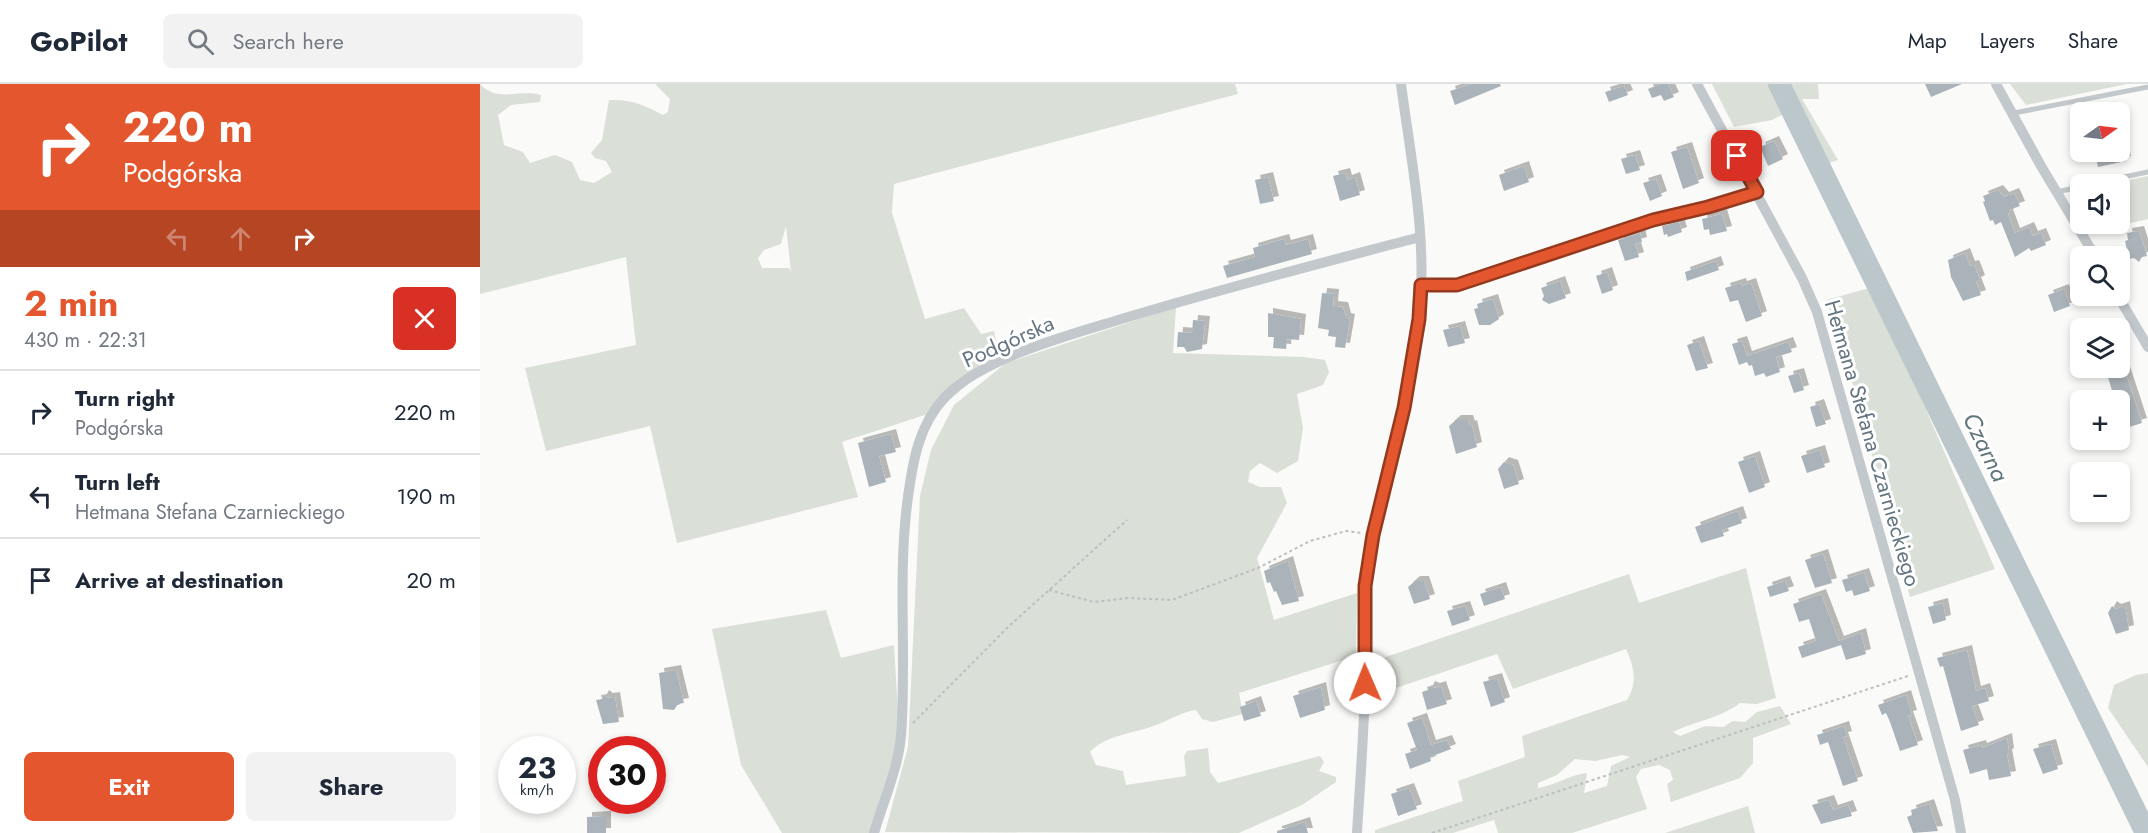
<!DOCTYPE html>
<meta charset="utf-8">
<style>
:root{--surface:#fff;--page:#f2f2f3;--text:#1f2937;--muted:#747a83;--line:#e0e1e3;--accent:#e4572e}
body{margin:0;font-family:Jost,sans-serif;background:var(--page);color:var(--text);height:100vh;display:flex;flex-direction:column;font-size:22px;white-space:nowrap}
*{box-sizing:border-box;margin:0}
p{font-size:20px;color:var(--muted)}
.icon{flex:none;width:33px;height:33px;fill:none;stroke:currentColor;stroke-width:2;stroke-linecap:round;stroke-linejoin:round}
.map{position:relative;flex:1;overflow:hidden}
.details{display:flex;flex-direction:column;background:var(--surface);width:480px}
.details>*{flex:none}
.banner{background:#e4572e;color:#fff;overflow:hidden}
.needle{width:39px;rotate:76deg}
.tools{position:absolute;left:1590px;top:18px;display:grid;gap:12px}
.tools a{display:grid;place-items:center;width:60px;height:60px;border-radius:9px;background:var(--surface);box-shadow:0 3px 9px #0003;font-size:30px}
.speed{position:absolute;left:18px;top:652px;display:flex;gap:12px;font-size:30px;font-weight:700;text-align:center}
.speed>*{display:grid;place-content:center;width:78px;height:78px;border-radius:50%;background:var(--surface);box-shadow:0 3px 9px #0003;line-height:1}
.speed small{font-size:15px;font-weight:400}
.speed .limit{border:9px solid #d22;background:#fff;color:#111}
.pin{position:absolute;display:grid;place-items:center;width:51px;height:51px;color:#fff;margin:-26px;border-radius:12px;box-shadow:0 3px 9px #0006}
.me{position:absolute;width:66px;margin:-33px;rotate:359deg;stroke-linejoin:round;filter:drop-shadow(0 0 4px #0008)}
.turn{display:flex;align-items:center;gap:21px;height:126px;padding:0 24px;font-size:27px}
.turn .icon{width:78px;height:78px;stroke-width:2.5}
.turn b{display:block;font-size:42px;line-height:51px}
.lanes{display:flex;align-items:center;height:57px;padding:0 24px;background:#0003;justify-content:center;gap:30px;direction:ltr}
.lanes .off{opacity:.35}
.round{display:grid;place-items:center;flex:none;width:63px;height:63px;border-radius:9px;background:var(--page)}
.overview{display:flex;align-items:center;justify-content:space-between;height:102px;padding:0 24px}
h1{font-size:36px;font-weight:700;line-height:45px;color:var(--accent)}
.action{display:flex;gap:12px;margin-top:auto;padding:12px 24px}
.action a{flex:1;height:69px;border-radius:9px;background:var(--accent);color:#fff;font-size:24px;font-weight:700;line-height:69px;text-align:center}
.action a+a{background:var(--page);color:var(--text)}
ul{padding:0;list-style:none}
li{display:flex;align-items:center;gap:18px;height:84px;padding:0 24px;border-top:2px solid var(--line)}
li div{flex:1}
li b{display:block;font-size:22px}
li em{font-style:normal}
header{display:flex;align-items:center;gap:36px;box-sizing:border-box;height:84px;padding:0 30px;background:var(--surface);border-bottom:2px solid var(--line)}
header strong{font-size:28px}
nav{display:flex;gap:33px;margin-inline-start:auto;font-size:21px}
.search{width:420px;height:54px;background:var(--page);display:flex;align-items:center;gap:15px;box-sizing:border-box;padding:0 21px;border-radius:9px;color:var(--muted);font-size:22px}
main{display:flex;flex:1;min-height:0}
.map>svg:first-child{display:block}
.green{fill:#dadfd7;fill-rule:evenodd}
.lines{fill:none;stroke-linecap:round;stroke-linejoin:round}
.river{stroke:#bbc7cb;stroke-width:22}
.building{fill:#aab3b9;filter:url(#shadow)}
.path{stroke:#bbbfc2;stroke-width:2;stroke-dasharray:3 3;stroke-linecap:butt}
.service{stroke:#c3c8cc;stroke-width:5}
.minor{stroke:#c3c8cc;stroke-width:10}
.route-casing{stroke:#94391e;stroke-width:15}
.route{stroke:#e4572e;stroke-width:10}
.labels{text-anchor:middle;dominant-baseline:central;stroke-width:6;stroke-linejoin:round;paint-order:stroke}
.street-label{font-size:22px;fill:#657683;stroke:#fff}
.water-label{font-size:24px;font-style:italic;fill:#60757c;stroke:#fff}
</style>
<header>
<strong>GoPilot</strong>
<div class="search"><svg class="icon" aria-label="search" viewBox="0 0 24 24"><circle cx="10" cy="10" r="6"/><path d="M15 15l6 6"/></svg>Search here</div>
<nav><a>Map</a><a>Layers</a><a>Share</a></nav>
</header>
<main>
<section class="details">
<div class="banner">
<div class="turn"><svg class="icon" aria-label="right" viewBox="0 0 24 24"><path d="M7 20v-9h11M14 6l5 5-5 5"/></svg><div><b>220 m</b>Podgórska</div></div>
<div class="lanes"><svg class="icon off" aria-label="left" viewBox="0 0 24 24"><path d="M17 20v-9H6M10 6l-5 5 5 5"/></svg><svg class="icon off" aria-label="ahead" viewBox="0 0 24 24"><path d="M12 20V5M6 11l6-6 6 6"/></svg><svg class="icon" aria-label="right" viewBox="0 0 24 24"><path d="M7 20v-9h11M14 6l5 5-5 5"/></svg></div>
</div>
<div class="overview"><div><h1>2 min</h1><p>430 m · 22:31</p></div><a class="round" style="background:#d93025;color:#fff"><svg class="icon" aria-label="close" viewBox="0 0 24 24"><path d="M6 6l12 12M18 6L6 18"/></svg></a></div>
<ul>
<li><svg class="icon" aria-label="right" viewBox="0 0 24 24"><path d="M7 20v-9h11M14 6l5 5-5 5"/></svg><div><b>Turn right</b><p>Podgórska</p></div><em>220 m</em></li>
<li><svg class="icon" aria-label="left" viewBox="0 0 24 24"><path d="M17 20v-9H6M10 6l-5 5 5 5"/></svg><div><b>Turn left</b><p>Hetmana Stefana Czarnieckiego</p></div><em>190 m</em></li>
<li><svg class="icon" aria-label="arrive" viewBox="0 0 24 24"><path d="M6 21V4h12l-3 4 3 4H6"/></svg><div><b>Arrive at destination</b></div><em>20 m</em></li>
</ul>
<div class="action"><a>Exit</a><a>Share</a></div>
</section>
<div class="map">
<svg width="1668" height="749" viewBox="0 0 1668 749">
<defs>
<filter id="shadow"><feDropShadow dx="5" dy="-5" stdDeviation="0" flood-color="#0004"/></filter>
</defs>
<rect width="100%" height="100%" fill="#fafaf8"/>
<!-- green -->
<path class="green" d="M0 0C18 19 36 5 61 11L60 18 31 21 18 31 24 61 43 68 50 79 75 71 92 78 100 96 114 99 132 88 126 77 115 74 111 69 122 56 129 16C151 15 164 21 183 31L188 28 190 15 175 0H755L758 10 414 100 412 129 445 235 484 224 501 250 514 247 519 273 457 327 362 358 378 413 197 459 170 342 66 367 45 284 156 261 146 173 0 210ZM306 142 311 188 309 184H282L278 174 284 166 301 160Z
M1232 0H1294L1308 28 1292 36 1254 43Z
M1303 0H1338L1339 15H1322L1358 76 1340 82Z
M1530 0H1647L1546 21Z
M1668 92V135L1608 149 1603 140H1640V100H1629Z
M1393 203 1515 485 1430 513 1360 254 1346 216Z
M696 223 693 269 824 273 845 276 849 288 843 301 817 310 823 344 818 377 797 389 780 379 770 387 768 398 780 403H801L807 419 777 474 794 536 877 509 876 572 759 609 763 630 733 638 722 635 716 626C701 628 690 636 676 641 654 650 627 650 610 668L616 681 643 687 646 701 706 692 704 672 707 667 728 664 730 688 738 699 840 672 844 678 839 687 856 693V698L822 721 759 749 405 748 428 663 440 412 451 366 474 321 526 279Z
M1266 484 1296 614 1277 620 1260 619C1241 634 1215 637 1193 648L1200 652 1225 642 1243 643 1253 637 1265 638 1277 628 1300 622 1311 640 1273 654V679L1260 694 1191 718 1187 700 1193 696 1190 686 1179 681 1161 685 1156 693 1167 725 1092 749H1018L1014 736 973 749H895V746L983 717 978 697 1045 673 1042 652 1147 616C1158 598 1154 583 1146 565L1033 605 1017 570 892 612 894 577 1149 490 1159 519ZM1142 671 1150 673 1131 682 1127 702 1104 709 1107 689C1089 691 1076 701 1058 704V699L1077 691 1095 675 1115 677Z
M346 526 361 574 414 561 420 661 394 749H302L261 681 232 545Z
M1668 589V683L1628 624 1634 601 1656 591Z
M1268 722 1275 749H1185Z"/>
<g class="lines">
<!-- river -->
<path class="river" d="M1299 0 1666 749"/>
</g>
<!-- building -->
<path class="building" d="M992 0H1020L1021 2 975 21 970 7Z
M1180 0H1188L1194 13 1184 17 1181 11 1172 14 1168 5Z
M1445 0H1482L1451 13Z
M1144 2 1148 11 1129 18 1125 8Z
M1294 57 1303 75 1288 82 1280 63Z
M1207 63 1219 99 1203 105 1191 68Z
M1615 68H1644L1646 77 1618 83Z
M1155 71 1160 86 1146 90 1141 75Z
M1044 82 1049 98 1024 107 1019 91Z
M865 89 867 96 875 93 880 111 860 117 853 92Z
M788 93 794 117 780 120 775 96Z
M1176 95 1182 112 1170 117 1163 99Z
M1518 106 1524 113 1534 109 1537 115 1540 122 1529 126 1530 129 1528 130 1535 149 1549 143 1553 152 1561 149 1566 161 1551 167 1549 164 1535 173 1521 138 1515 141 1513 136 1510 137 1503 118 1505 117 1503 112Z
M1242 130 1247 147 1230 151 1229 145 1224 146 1222 135Z
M1199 138 1202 148 1188 153 1187 150 1184 151 1182 142Z
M1659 147 1667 172 1662 173 1659 178 1654 174 1649 175 1645 157 1648 156 1647 149Z
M1160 149 1162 158 1155 160 1159 173 1145 177 1138 156Z
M804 155 806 161 828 155 832 170 747 194 743 182 775 173 773 164Z
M1485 169 1490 182 1494 181 1497 188 1500 196 1496 198 1501 211 1483 217 1471 193 1468 176Z
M1236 177 1239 186 1207 197 1205 188Z
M1127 188 1133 206 1122 210 1116 192Z
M1080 197 1086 214 1069 220 1062 216 1064 212 1061 204Z
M1261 199 1262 202 1271 199 1282 232 1266 238 1258 216 1250 218 1245 204Z
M1584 205 1590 222 1574 228 1568 211Z
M842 209 854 210 853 222 863 223 866 234 870 235 865 264 855 263 856 253 848 252 849 246 838 244Z
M1013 215 1019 235 1010 241H999L994 225 998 224 997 220Z
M788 229 821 235 819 256 807 255 806 265 793 264 794 253H788Z
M713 236 725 237 722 265 707 268 704 263H697L698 248 712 249Z
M980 242 985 259 968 263 963 246Z
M1219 257 1228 284 1216 287 1207 261Z
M1262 257 1267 272 1308 258 1312 268 1296 273 1300 288 1286 293 1284 289 1275 292 1272 281 1269 282 1267 278 1259 281 1252 260Z
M1625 284H1644L1662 339 1640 346V316H1635Z
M1319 289 1324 306 1314 309 1308 292Z
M1339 320 1346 340 1336 343 1330 323Z
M976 336H988L990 342 992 341 997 363 976 370 969 342Z
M411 350 416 368 399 372 406 398 389 403 378 359Z
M1340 366 1345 383 1327 389 1321 372Z
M1275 372 1285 403 1269 409 1258 378Z
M1024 378 1033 381 1039 400 1024 405 1018 385Z
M1258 427 1262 439 1242 446 1244 452 1221 459 1215 443Z
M1343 470 1352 499 1335 504 1325 476Z
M808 477 819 517 802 521 796 507 794 508 790 498 787 499 784 487Z
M1384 489 1390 507 1374 512 1372 506 1366 508 1362 496Z
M935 497H944L950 515 934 520 928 503Z
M1305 497 1309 507 1290 513 1287 503Z
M1021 503 1025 515 1004 522 1000 510Z
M1341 510 1359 557 1381 549 1386 570 1366 576 1361 561 1322 574 1318 563 1336 557 1329 535 1319 538 1313 520Z
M1463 519 1466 536 1453 540 1448 523Z
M985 522 990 536 972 542 967 527Z
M1632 522 1636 525 1645 522 1649 546 1636 550 1628 529Z
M1487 566 1496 607 1505 604 1509 617 1492 622 1499 641 1481 647 1463 582 1460 583 1457 574Z
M196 586 204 619 198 620 194 626 183 625 179 589Z
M1017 594 1025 618 1011 623 1003 598Z
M950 602 955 604 961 602 967 620 947 626 942 608 948 606Z
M841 603 845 626 820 634 813 612Z
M124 611 128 614 135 613 139 638 123 640 116 616 122 615Z
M1426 611 1432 631 1428 632 1438 661 1420 667 1410 638 1406 629 1402 631 1398 621Z
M776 617 781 632 764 637 760 623Z
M942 634 951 661 967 656 971 665 950 673 951 677 930 685 925 670 937 666 927 639Z
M1364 642 1367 652 1363 653 1378 697 1363 702 1348 658 1340 661 1337 651Z
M1527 654 1529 669 1527 670 1531 692 1509 696 1507 685 1490 690 1483 666 1501 661 1502 664Z
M1571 660 1578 685 1563 690 1553 665Z
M929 704 937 725 918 732 911 710Z
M1349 716 1353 726 1368 721 1372 732 1341 740 1332 721Z
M1449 720 1458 747 1433 749 1427 733 1432 731 1431 726Z
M126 732V749H107V733Z
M825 738 828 749H797V747Z"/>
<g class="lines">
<!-- path -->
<path class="path" d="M569 506 614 518 649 514 692 516 778 484 830 457 866 447 882 449
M433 639 528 543 647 436
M952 749 1428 592"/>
<!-- service -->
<path class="service" d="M1534 29 1668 3
M1610 100 1668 88
M1576 108 1600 103"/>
<!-- minor -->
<path class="minor" d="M1217 0 1322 194 1337 228 1475 716 1481 749
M1516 0 1561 82 1615 172
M941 201 977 202 1173 136 1228 123 1277 108
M1638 212 1668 263
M394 749C403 718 418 685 421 652 427 574 417 491 428 413 433 376 439 340 466 312 502 275 585 252 635 237 736 206 838 180 940 153
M877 749C880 699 884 649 885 600 886 567 882 533 886 500 896 410 929 324 939 234 948 156 931 77 921 0"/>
</g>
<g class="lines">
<!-- route casing -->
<g class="route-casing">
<path id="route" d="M885 599V502L893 451 924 324 939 235 941 201H977L1173 136 1228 123 1277 108 1257 72"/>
</g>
<!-- route -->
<use href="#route" class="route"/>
</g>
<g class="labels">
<!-- street labels -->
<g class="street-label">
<text transform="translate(528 257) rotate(-24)">Podgórska</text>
<text transform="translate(1393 359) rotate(74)">Hetmana Stefana Czarnieckiego</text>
</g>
<!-- water labels -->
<g class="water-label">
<text transform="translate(1506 363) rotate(64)">Czarna</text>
</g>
</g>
</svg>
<div class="tools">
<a><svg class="needle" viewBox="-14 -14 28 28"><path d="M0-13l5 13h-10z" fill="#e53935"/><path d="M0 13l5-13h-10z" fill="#747a83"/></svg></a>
<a><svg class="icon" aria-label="sound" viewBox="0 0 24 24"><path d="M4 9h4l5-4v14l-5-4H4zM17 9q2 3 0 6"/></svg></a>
<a><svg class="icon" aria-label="search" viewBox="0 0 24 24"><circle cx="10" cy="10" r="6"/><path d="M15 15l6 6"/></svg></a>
<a><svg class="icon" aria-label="layers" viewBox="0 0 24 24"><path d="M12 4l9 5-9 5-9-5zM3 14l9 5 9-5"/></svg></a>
<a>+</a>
<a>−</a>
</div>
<div class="speed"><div>23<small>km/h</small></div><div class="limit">30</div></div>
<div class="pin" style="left:1257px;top:72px;background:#d93025"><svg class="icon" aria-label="arrive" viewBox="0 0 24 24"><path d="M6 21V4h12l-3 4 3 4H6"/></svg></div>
<svg class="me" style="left:885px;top:599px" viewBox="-20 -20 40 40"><circle r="19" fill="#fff"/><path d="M0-13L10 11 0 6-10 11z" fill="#e4572e"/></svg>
</div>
</main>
